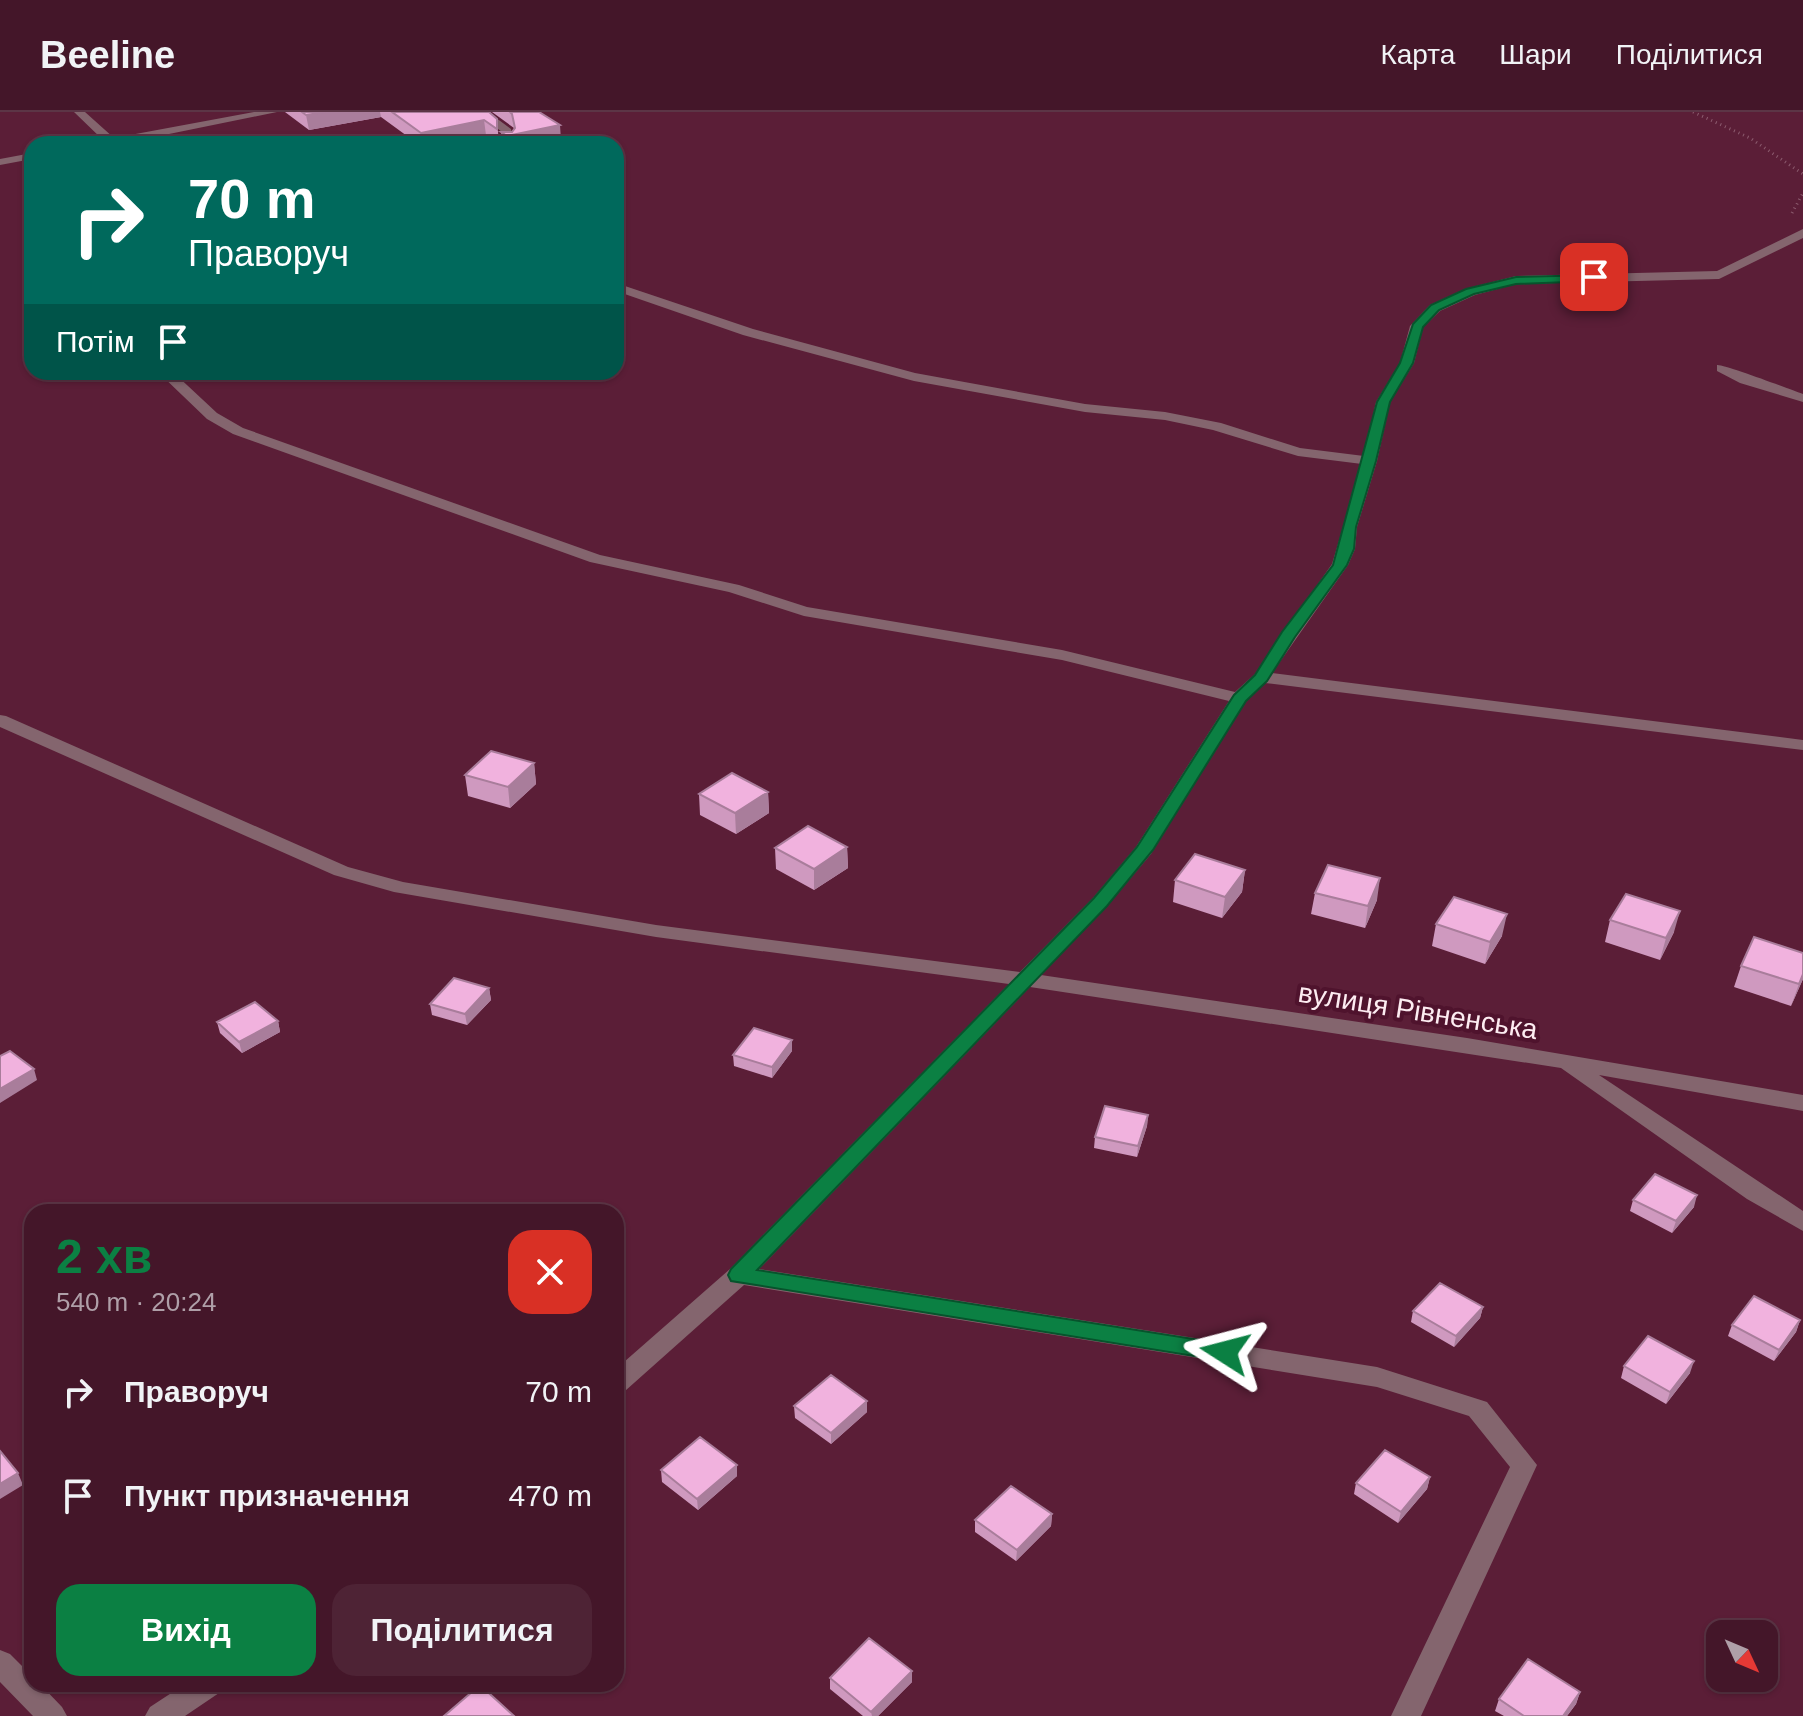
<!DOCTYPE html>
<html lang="uk">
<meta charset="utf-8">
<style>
:root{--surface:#441629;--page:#4e2335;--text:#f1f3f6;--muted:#af9fa8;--line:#5c3546;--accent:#0b8043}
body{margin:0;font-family:Arial,sans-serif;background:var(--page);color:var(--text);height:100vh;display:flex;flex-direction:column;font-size:30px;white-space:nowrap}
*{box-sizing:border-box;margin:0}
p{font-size:26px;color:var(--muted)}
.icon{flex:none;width:44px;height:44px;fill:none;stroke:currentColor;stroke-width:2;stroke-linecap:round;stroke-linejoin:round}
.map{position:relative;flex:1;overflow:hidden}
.sheet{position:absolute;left:24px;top:1092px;width:600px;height:488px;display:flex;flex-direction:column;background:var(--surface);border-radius:24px;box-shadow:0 2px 6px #0004,0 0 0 2px var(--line)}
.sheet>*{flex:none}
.banner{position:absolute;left:24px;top:24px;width:600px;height:244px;border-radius:24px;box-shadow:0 2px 6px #0004,0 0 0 2px var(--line);background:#00695c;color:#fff;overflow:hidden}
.needle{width:52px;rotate:134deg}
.fabs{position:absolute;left:1706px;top:1508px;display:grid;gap:16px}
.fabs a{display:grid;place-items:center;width:72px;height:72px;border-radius:16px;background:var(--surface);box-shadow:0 2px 6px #0004,0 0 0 2px var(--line);font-size:40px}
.pin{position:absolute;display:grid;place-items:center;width:68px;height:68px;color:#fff;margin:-34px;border-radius:16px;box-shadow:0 4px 12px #0006}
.me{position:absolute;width:88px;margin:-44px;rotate:279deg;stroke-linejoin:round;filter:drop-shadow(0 0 6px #0008)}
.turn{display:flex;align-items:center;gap:28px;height:168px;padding:0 32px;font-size:36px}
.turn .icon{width:104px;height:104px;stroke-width:2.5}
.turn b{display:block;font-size:56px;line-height:68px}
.then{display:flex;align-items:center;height:76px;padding:0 32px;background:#0003;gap:16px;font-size:30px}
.round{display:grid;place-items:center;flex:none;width:84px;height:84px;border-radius:24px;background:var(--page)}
.summary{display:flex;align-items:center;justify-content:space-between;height:136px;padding:0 32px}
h1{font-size:48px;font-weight:800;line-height:60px;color:var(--accent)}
.primary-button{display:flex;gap:16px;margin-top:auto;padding:16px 32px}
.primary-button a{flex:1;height:92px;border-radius:24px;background:var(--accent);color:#fff;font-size:32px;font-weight:800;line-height:92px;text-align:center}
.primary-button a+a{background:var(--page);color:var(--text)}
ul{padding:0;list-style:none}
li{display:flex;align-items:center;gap:24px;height:104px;padding:0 32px}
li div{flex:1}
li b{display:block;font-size:30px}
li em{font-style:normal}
header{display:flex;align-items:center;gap:48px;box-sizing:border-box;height:112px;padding:0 40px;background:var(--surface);border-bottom:2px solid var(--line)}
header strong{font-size:38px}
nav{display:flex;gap:44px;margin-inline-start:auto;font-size:28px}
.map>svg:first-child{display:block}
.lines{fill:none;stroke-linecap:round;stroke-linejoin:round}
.path{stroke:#8c5c6f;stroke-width:3;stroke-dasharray:1 4;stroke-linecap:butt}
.minor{fill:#84656e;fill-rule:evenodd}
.wall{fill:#cf99bf}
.shaded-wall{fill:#a97d9b}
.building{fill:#f1b2de;stroke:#a97d9b;stroke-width:2}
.route{fill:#0b8043;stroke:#07532c;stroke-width:2}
.labels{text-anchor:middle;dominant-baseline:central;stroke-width:8;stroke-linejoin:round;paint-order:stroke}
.street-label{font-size:28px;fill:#fdecf1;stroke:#4f132d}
</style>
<header>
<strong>Beeline</strong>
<nav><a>Карта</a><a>Шари</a><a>Поділитися</a></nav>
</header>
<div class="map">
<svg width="1803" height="1604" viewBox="0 0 1803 1604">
<rect width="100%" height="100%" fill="#5b1e37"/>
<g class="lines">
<!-- path -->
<path class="path" d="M1693 0 1750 26 1803 62
M1792 101 1803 81"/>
<!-- minor -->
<path class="minor" d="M74 0H85L114 26 254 0H277L120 32H91L103 28Z
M476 0H488L511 17 514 32H502V20Z
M32 41V47L0 53V47Z
M1803 117V126L1719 167 1516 172 1475 183 1440 199 1423 215 1414 251 1390 290 1377 349 1357 415 1355 437 1348 453 1272 561 1803 628V638L1265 571 1246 589 1151 742 1107 794 1041 863 1467 926 1803 983V999L1599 963 1803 1099V1119L1747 1087 1561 956 1030 875 759 1157 1377 1255 1487 1290 1537 1353 1421 1604H1391L1510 1355 1469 1304 1377 1275 744 1173 625 1279 616 1282V1257L730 1157 1009 872 656 825 394 780 334 763 0 615V603L6 604 348 755 403 770 656 813 1020 860 1093 786 1136 735 1229 589 1062 548 804 504 729 480 590 450 233 322 207 307 158 260H173L217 301 243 316 600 443 739 473 807 495 1062 538 1235 580 1255 562 1332 452 1362 352 1298 344 1213 318 1165 308 1085 300 914 269 743 223 616 179V171L753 217 915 261 1085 292 1165 300 1221 311 1300 336 1364 344 1376 290 1400 251 1410 214 1430 193 1465 177 1516 164 1717 159Z
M1717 253C1724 252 1789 277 1803 282V290L1740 271 1717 259Z
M0 1538 10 1542 32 1564V1572H40L62 1595 67 1604H33L0 1570Z
M185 1572H223L219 1581 185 1604H145L150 1595Z"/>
</g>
<!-- wall -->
<path class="wall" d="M285 0H489L497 7 499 32 486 23 442 32H418L381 5 309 18Z
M492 0H539L561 28 543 32H503L501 20H512L514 16Z
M534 651 536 672 510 696 468 684 465 663Z
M768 680 769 701 736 722 700 703 699 682Z
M847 735 848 756 814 778 776 757 775 736Z
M1245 758 1242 780 1222 806 1173 790 1175 768Z
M1315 781 1377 788 1365 816 1311 802Z
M1610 808 1674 820 1660 848 1605 830Z
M1436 812 1502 824 1485 852 1432 834Z
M1741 854 1803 867 1791 894 1734 875Z
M489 876 491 888 467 913 432 903 430 892Z
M278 909 280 920 242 941 220 921 217 910Z
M792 939 772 966 734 954 733 943Z
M1148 1003 1147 1014 1137 1045 1094 1036 1095 1025Z
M1633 1088 1694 1095 1672 1121 1630 1099Z
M1483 1195 1480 1206 1454 1235 1411 1210 1413 1199Z
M1800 1208 1796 1220 1774 1249 1728 1224 1732 1213Z
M1624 1254 1690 1261 1666 1292 1621 1266Z
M794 1294 867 1300 831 1332 795 1306Z
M737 1353V1364L698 1398 662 1370 661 1358Z
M1430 1365 1427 1377 1398 1411 1354 1382 1356 1371Z
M1052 1402 1051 1414 1016 1449 975 1420V1408Z
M912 1559V1570L878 1604H863L830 1577V1566Z
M1580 1580 1576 1592 1567 1604H1504L1495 1599 1499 1587Z"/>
<!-- shaded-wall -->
<path class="shaded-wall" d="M325 0H380L381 5 309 18 306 3Z
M484 8 486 23 442 32H423L421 21Z
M560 13 561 28 543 32H508L507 24Z
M534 651 536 672 510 696 508 675Z
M768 680 769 701 736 722 735 701Z
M847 735 848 756 814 778V757Z
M1245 758 1242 780 1222 806 1225 785Z
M1380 766 1377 788 1365 816 1368 794Z
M1680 799 1674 820 1660 848 1666 826Z
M1507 802 1502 824 1485 852 1490 830Z
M1803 862V867L1791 894 1799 872Z
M489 876 491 888 467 913 465 902Z
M278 909 280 920 242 941 239 930Z
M792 928V939L772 966V955Z
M34 957 37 968 0 991V977Z
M1148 1003 1147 1014 1137 1045 1138 1034Z
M1697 1083 1694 1095 1672 1121 1676 1109Z
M1483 1195 1480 1206 1454 1235 1456 1224Z
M1800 1208 1796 1220 1774 1249 1779 1238Z
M1694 1249 1690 1261 1666 1292 1670 1280Z
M867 1289V1300L831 1332V1321Z
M737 1353V1364L698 1398 697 1387Z
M18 1361 23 1373 0 1387V1372Z
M1430 1365 1427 1377 1398 1411 1401 1400Z
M1052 1402 1051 1414 1016 1449 1017 1438Z
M912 1559V1570L878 1604H872L871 1600Z
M1580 1580 1576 1592 1567 1604H1563Z"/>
<!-- building -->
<path class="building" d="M302 0H325L306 3Z
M392 0H489L497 7V17L484 8 421 21Z
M510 0H539L560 13 507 24 501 20H512L515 16 512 2Z
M491 639 534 651 508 675 465 663Z
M732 661 768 680 735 701 699 682Z
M808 714 847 735 814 757 775 736Z
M1195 742 1245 758 1225 785 1175 768Z
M1328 753 1380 766 1368 794 1315 781Z
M1626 782 1680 799 1666 826 1610 808Z
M1454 785 1507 802 1490 830 1436 812Z
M1754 825 1803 841V862L1799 872 1741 854Z
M454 866 489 876 465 902 430 892Z
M255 890 278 909 239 930 217 910Z
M754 916 792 928 772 955 733 943Z
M10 939 34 957 0 977V944Z
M1105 994 1148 1003 1138 1034 1095 1025Z
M1655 1062 1697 1083 1676 1109 1633 1088Z
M1440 1171 1483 1195 1456 1224 1413 1199Z
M1754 1184 1800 1208 1779 1238 1732 1213Z
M1648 1224 1694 1249 1670 1280 1624 1254Z
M831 1263 867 1289 831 1321 794 1294Z
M700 1325 737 1353 697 1387 661 1358Z
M1385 1338 1430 1365 1401 1400 1356 1371Z
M0 1339 18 1361 0 1372Z
M1011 1374 1052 1402 1017 1438 975 1408Z
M869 1526 912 1559 871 1600 830 1566Z
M1528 1547 1580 1580 1563 1604H1524L1499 1587Z
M480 1573 514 1604H444Z"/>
<!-- route -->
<path class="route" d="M1598 163V168L1594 169 1516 172 1474 182 1439 198 1423 215 1413 251 1390 290 1376 349 1356 415 1354 437 1347 453 1295 525 1267 569 1246 589 1153 738 1107 794 757 1158 1225 1232 1233 1234 1236 1240 1233 1247 1225 1249 731 1169 728 1163 731 1157 1094 786 1137 735 1234 583 1255 563 1282 520 1333 453 1377 290 1400 251 1413 212 1431 193 1466 177 1516 165Z"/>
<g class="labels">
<!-- street labels -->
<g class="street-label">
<text transform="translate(1418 899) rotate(9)">вулиця Рівненська</text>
</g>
</g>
</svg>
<div class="fabs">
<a><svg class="needle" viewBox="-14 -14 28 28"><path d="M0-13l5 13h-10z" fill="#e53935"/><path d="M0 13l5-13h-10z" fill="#af9fa8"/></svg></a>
</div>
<div class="pin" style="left:1594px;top:165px;background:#d93025"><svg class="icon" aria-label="arrive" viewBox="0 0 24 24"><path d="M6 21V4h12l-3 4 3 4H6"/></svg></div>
<svg class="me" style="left:1225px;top:1240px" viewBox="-20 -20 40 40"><path d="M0-17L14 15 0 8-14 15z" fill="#0b8043" stroke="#fff" stroke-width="4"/></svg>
<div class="banner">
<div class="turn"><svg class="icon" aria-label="right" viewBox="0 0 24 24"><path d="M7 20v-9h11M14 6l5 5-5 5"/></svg><div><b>70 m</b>Праворуч</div></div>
<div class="then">Потім<svg class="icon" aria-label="arrive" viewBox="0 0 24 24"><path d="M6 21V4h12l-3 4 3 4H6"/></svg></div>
</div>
<section class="sheet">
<div class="summary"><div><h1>2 хв</h1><p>540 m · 20:24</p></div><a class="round" style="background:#d93025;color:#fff"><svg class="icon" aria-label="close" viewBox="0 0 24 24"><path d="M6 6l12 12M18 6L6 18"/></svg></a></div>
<ul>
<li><svg class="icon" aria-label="right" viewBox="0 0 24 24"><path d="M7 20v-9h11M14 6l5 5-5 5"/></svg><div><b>Праворуч</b></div><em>70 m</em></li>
<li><svg class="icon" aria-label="arrive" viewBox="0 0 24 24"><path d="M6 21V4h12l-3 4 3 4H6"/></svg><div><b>Пункт призначення</b></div><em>470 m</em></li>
</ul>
<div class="primary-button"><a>Вихід</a><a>Поділитися</a></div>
</section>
</div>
